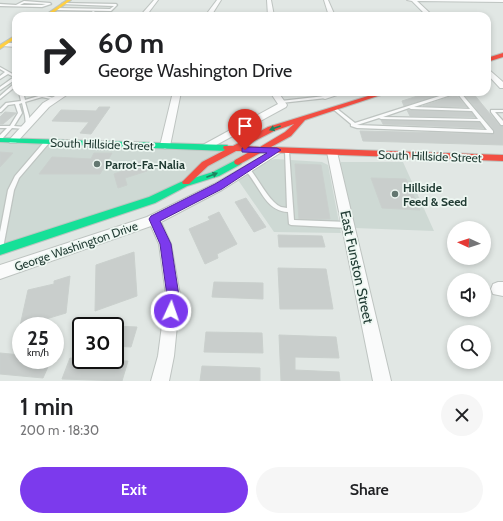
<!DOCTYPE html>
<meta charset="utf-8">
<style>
:root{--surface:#fff;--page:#f6f6f6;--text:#202124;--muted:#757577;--accent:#7c3aed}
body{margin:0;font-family:Cabin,sans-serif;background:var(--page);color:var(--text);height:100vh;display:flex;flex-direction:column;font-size:15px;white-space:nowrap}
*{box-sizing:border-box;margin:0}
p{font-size:13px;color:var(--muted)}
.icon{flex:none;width:22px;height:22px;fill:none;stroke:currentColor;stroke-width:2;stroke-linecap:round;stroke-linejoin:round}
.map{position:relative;height:381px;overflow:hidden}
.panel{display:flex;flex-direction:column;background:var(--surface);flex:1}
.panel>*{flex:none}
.top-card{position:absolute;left:12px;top:12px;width:479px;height:84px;border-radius:12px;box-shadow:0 2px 6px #0003;background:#fff;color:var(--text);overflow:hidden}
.needle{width:26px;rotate:273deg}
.fabs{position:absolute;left:447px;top:221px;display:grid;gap:8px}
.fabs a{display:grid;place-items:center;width:44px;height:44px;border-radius:50%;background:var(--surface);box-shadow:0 2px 6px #0003;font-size:20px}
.speed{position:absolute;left:12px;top:317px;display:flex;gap:8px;font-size:20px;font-weight:700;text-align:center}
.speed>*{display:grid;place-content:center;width:52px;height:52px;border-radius:50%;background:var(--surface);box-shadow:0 2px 6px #0003;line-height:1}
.speed small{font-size:10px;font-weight:400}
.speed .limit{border:2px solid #111;border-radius:6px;background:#fff;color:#111}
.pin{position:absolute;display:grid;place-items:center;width:34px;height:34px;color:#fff;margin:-41px -17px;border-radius:50% 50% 50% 0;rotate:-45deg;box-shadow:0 0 4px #0007}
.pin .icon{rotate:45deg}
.me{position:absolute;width:44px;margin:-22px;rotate:3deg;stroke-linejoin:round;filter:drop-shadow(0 0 3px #0008)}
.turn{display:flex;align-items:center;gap:14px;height:84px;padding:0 20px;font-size:18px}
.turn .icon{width:52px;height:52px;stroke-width:2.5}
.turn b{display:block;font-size:28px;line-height:34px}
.round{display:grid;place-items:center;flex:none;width:42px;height:42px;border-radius:21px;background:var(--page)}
.summary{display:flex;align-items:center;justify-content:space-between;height:68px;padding:0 20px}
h1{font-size:24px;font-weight:600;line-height:30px}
.action{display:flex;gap:8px;margin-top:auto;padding:8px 20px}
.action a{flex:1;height:46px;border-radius:24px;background:var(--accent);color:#fff;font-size:16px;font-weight:600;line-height:46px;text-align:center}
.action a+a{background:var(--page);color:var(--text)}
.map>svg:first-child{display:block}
.built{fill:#ced9d4}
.building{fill:#c9cecc;stroke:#cad0cd}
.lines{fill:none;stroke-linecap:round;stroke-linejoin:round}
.lane-casing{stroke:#bec4c1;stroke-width:2.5}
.street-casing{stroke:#bec4c1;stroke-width:2}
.fast-casing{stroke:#bdc5c1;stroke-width:2}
.slow-casing{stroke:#bdc5c1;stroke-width:2}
.jam-casing{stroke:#bdc5c1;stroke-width:2}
.lane{fill:#fafbfb;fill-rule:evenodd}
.street{fill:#fafbfb;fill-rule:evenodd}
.fast{fill:#16e098;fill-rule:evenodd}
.slow{fill:#ffcf43;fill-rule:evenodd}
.jam{fill:#f24e42;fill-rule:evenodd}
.oneway{fill:#1b8560}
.route{fill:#7c3aed;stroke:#51269a}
.poi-dot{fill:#637770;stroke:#eef7f2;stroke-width:1.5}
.labels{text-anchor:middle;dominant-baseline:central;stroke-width:3.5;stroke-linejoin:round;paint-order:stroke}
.street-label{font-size:12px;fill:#1f3a32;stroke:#eef7f2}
.poi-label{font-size:12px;font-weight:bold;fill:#1f3a32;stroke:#eef7f2;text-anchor:start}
.near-street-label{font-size:14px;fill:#1f3a32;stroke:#eef7f2}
</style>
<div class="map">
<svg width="503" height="381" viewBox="0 0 503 381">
<rect width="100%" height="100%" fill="#e1e7e4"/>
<!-- built -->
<path class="built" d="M0 141 257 150 216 174 0 250Z
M275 159 322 162 328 165 341 233 274 232 238 180 271 160Z
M341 162H403L434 231 355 228 340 164Z"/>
<!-- building -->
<path class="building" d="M430 92H447L404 106 402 101Z
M462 92H472L500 126H503V145L363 141 360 131 494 134V130Z
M456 95 467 107 423 106Z
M99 107H110L91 134 80 133 89 122 52 121 61 110 96 111Z
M407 110 471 112 475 117 410 116Z
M5 112 16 113 3 124H0V117Z
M381 120 479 122 484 128 383 124Z
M0 152 13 153 0 167Z
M94 153H112L100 174H39L52 157 91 159Z
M143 160 147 171 125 178 127 185 118 188 114 174 128 169 127 165Z
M295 164 321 165 330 219H299Z
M371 178 406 179 420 210 382 208Z
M246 198 266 227 254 232 235 202Z
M219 212 237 244 217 254 218 258 205 264 189 229 210 220 208 217Z
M278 235 322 236 325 247H279Z
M134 252 137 296 95 311 96 265Z
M278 268 326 269 333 309H280Z
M70 276 66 313 36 322 35 325 20 326 28 290 54 284V281Z
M214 282 263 283V299L212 297Z
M115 326 137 327 131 347 115 346Z
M206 332 262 333 263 353 204 352Z
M279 335 336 337 339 358 295 357V370L339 372 340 381H281Z
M0 353 21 355V360H51L43 378 0 374Z
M70 358 81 359V360L128 361 122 381 62 379Z
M202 366 260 368V381H200Z"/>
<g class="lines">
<!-- lane casing -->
<g class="lane-casing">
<path id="lane" d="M24 1 50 3 51 4 42 7 0 6V4L16 5ZM24 3 46 4 42 5H20Z
M63 3 116 4 117 5 111 11 55 10 56 8 110 9 114 6 62 4Z
M93 11 95 12 91 16H88Z
M0 67 16 76V79L0 90V87L14 77 8 74 0 79V76L5 72 0 69Z
M15 83H16V86L0 99V96Z
M19 92H23L25 100 42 95 58 99 56 100 42 97 25 102 29 116 30 125 28 126 26 125 25 116 22 103 19 104 22 113 14 126 25 127 27 128 25 129 12 128 2 139H0V135L7 128H0V126H10L18 113 15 104 8 105 1 112H0V109L6 103 21 101Z
M452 92H460L493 131V133L357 128 351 126V124L333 109 334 108H336L355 123ZM457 93 470 109 414 107ZM409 108 411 109 472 111 478 119 383 117ZM379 118 381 119 480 121 487 130 357 125Z
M325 96H326V98L281 103 279 102 281 101Z
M491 110H503V112H495L503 121V125H501L491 112Z
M47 140 49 142V143L19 178 14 190 3 248 2 250 0 251V232L8 190 15 176 45 141Z
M287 149 289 151 294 220 348 222 350 223 351 225 350 227 348 228 291 225 289 224 288 212C269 211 263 195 254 182 251 177 248 173 244 169L245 168H249C258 178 269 202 281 207 283 207 285 208 287 208L285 151Z"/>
</g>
<!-- street casing -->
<g class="street-casing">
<path id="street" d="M154 0H158L146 16H140Z
M217 0H221L211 16H205Z
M267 0H271L274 16H268Z
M324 0H328L335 16H329Z
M407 0H503V2L417 1 433 16H427L412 1Z
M4 43H16V47L2 46 1 45Z
M487 68 503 82V88H500L487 74Z
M62 92H71L49 107 16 143H10L8 141 10 139 43 103Z
M173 92H181L170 146 165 149 160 146Z
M270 92H278L287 105 286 107 207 150H201L199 148 201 146 278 104Z
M334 92H346L325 99 321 97Z
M277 148 282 151 280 153 222 190 161 222 171 244 180 295 174 356 169 381H151L158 356 166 295 159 244 151 226 0 279V265L147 217 214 184Z
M332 149 337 152 391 381H373L327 152Z
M498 282H503V296L493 294 491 289 493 284Z"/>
</g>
<!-- fast casing -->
<g class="fast-casing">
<path id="fast" d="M0 138 227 145 231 148 227 151 0 142Z
M238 159 241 160 242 162 241 164 219 176 187 186 155 203 0 255V245L149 197 181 182 213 172Z"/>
</g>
<!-- slow casing -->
<g class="slow-casing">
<path id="slow" d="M67 0H71L49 16H44Z
M16 35V38L0 49V45Z"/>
</g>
<!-- jam casing -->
<g class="jam-casing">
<path id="jam" d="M503 53V57L487 62V58Z
M381 92H390L305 120 291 136 271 147 503 155V161L262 152 238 165 235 164 234 162 235 160 251 151H236L208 166 189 184H183L182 182 202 162 225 150 223 148 224 146H233L268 127ZM294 124 285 132 260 147 245 146 274 131Z"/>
</g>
<!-- lane -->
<use href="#lane" class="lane"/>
<!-- street -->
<use href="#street" class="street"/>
<!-- fast -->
<use href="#fast" class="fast"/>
<!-- slow -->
<use href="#slow" class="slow"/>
<!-- jam -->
<use href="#jam" class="jam"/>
</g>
<!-- one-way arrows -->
<defs><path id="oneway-solid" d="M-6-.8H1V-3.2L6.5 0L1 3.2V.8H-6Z"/></defs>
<g class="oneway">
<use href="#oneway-solid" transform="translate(275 128) rotate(160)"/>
<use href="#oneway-solid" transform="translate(212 175) rotate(-21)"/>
</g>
<!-- route -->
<path class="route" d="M245 147 277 148 281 150 222 189 160 221 171 244 179 296 176 315 171 317 167 315 165 311 167 296 160 244 149 219 151 216 215 184 267 153 242 152V148Z"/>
<!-- markers -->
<g class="poi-dot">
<circle cx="97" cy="164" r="4"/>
<circle cx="395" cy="194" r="4"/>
</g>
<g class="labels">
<!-- street labels -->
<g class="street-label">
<text transform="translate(102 144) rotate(2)">South Hillside Street</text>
<text transform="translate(430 156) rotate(2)">South Hillside Street</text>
<text transform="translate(76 246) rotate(-19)">George Washington Drive</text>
</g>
<!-- poi labels -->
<g class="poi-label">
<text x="105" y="164">Parrot-Fa-Nalia</text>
<text x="403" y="187">Hillside<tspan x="403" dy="14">Feed &amp; Seed</tspan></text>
</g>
<!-- near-street labels -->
<g class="near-street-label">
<text transform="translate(357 267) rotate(78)">East Funston Street</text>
</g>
</g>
</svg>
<div class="fabs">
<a><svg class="needle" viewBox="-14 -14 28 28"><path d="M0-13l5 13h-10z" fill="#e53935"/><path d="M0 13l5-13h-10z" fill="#757577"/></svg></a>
<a><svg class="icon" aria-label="sound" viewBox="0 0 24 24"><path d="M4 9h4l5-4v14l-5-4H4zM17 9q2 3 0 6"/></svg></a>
<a><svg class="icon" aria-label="search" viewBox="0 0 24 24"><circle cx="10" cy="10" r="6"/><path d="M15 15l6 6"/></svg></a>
</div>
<div class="speed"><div>25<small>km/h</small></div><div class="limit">30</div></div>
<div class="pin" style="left:245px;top:150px;background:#d93025"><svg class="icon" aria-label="arrive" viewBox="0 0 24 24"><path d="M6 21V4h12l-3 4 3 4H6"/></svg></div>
<svg class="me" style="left:171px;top:311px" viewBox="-20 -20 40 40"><circle r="17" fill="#7c3aed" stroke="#fff" stroke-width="3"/><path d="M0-11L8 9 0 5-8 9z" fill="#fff"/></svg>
<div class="top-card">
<div class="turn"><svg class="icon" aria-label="right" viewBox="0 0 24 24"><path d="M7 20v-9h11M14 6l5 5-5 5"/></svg><div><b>60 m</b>George Washington Drive</div></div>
</div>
</div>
<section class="panel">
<div class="summary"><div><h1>1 min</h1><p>200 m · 18:30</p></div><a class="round"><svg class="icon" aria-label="close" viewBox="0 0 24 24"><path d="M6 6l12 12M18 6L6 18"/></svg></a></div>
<div class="action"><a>Exit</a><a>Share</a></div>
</section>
